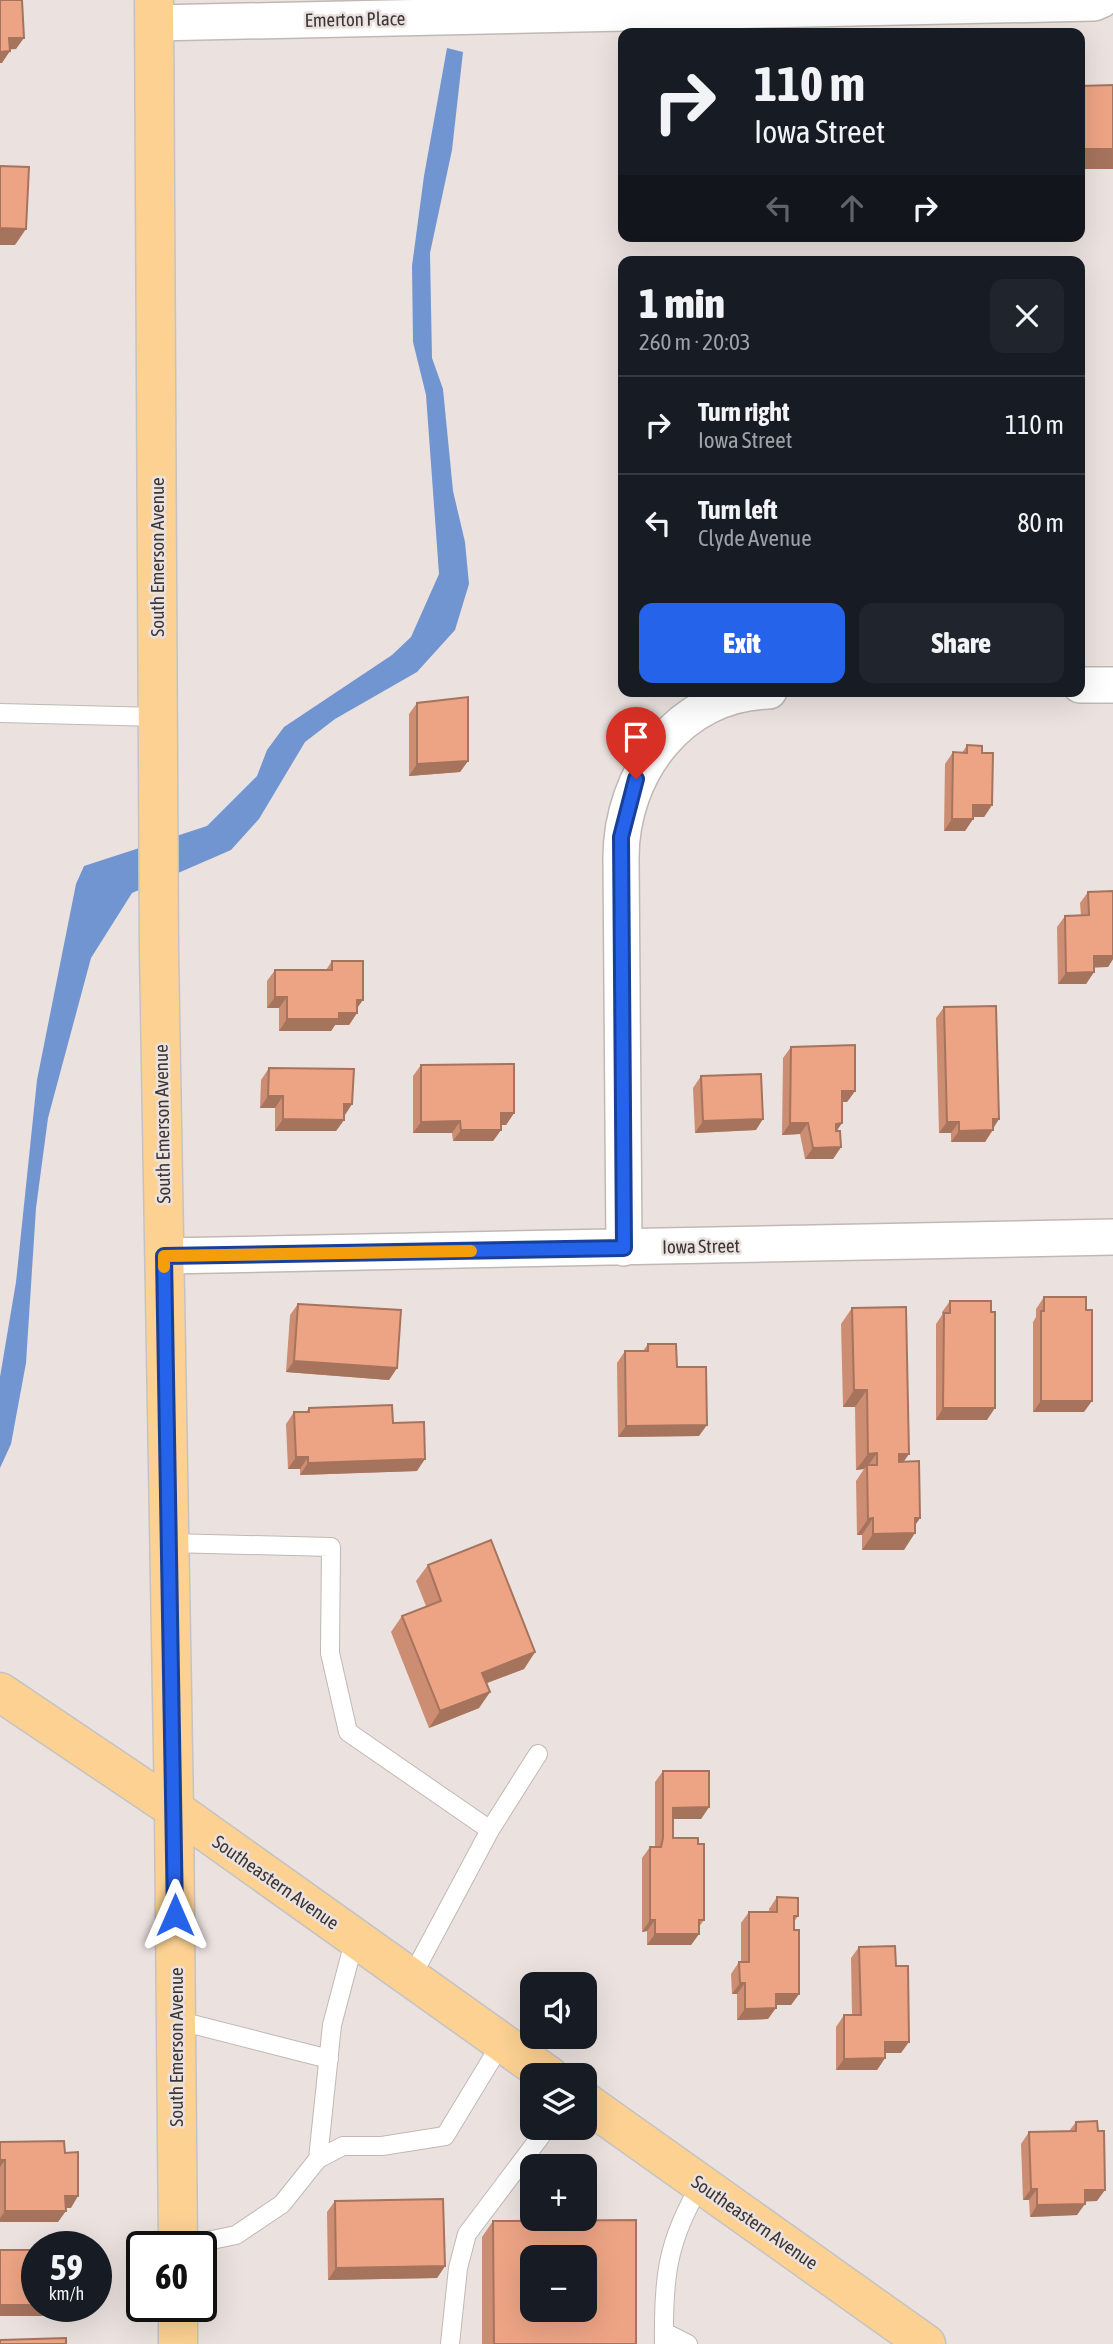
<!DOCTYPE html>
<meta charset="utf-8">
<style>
:root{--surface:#171b24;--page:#20242c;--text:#f1f3f6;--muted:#9ea1a6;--line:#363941;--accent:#2563eb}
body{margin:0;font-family:"Asap Condensed",sans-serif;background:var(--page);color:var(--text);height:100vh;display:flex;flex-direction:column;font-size:26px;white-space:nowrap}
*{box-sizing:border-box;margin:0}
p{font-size:23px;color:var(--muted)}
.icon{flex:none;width:38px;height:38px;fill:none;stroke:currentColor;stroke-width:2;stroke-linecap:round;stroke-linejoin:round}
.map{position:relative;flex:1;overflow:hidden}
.details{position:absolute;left:618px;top:256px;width:467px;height:441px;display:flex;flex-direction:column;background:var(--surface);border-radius:14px;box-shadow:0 7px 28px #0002}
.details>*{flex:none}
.banner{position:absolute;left:618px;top:28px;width:467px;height:214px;border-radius:14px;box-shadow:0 7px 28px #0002;background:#171b24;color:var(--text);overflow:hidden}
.fabs{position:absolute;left:520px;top:1972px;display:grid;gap:14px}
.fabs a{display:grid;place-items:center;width:77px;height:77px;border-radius:14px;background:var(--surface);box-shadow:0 7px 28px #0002;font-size:35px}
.speed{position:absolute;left:21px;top:2231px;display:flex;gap:14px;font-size:35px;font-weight:700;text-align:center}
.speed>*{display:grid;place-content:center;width:91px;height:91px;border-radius:50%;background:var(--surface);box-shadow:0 7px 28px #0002;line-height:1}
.speed small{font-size:18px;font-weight:400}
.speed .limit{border:4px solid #111;border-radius:10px;background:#fff;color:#111}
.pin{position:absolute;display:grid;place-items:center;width:60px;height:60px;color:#fff;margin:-72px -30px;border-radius:50% 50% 50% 0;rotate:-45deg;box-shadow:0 0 7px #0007}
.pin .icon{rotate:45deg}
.me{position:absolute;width:77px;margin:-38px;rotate:0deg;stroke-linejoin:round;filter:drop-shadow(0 0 5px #0008)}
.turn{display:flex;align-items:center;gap:24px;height:147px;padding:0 21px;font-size:32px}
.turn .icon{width:91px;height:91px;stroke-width:2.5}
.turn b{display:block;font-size:49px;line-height:60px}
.lanes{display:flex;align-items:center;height:66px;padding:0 21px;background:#0003;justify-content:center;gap:35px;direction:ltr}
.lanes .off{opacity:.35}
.round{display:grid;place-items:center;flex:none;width:74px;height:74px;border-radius:14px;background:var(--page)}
.head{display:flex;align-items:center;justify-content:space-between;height:119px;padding:0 21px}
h1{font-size:42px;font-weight:800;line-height:52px}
.cta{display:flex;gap:14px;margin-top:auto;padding:14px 21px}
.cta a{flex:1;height:80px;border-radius:14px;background:var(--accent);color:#fff;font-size:28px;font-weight:800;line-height:80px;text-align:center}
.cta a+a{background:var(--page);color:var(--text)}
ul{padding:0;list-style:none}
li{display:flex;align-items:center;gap:21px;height:98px;padding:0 21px;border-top:2px solid var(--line)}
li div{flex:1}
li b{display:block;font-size:26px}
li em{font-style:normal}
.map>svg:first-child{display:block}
.water{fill:#7195d0}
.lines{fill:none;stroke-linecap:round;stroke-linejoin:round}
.lane-casing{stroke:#c0b8b4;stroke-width:20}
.street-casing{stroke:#c0b8b4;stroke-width:38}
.primary-casing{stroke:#c4c3c3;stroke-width:41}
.lane{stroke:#fff;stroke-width:18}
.street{stroke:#fff;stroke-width:35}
.primary{stroke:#fcd192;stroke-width:38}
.wall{fill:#cc8d72}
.shaded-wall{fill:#a6735d}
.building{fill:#eda485;stroke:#a6735d;stroke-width:2;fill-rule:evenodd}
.route-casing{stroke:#184099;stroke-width:18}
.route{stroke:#2563eb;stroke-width:12}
.slow{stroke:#f59e0b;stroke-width:12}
.labels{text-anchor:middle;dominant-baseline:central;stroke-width:5;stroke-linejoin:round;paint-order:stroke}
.street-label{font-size:19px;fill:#3b3736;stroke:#ebe2df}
</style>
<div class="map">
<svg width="1113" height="2344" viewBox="0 0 1113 2344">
<rect width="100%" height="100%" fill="#ebe2df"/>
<!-- water -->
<path class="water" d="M447 48 463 52 452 150 430 253 432 358 443 389 453 491 465 542 469 584 455 630 417 672 335 719 305 742 259 819 231 850 132 893 91 958 48 1118 36 1208 26 1363 11 1444 0 1468V1377L16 1282 37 1080 76 884 84 866 207 826 257 776 267 750 284 727 392 655 411 637 439 574 426 395 413 342 412 266 424 176Z"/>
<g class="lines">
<!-- lane casing -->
<g class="lane-casing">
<path id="lane" d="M0 713 158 717
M169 1543 331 1547 330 1653 348 1732 490 1830
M411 1978 490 1830 538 1754
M176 2020 329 2059
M318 2159 332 2025 355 1938
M178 2247 236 2235 282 2204 318 2159 343 2146H382L445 2136 502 2042
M664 2332 688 2344
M450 2344 458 2268 467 2234 547 2128
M664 2344C663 2278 667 2241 701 2184"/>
</g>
<!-- street casing -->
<g class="street-casing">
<path id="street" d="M155 23 1094 3 1101 0
M1080 685H1113
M624 1248 621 858C621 774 679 693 769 691
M164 1256 1113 1237"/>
</g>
<!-- primary casing -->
<g class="primary-casing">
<path id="primary" d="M154 0 159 952 174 1809 178 2247
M0 1692 174 1809 549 2076
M584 2101 926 2344
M178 2306V2344"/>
</g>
<!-- lane -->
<use href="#lane" class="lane"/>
<!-- street -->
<use href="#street" class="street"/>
<!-- primary -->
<use href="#primary" class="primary"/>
</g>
<!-- wall -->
<path class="wall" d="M417 703 468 761 460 772 409 776V714Z
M967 745 982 753 992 805 984 817H973V819L965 831H944L945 764 953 752 962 753Z
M1113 891V959L1108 967H1094V972L1086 984H1058L1057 927 1065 916H1081L1080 903 1088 892Z
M332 961 357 1008V1013L349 1025H335L331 1031H279V1008H267V981L275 970H326Z
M944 1007 993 1128V1130L985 1142H951V1133H939L936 1018Z
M791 1047 855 1091 847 1102H842L837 1131 841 1147 833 1159H805L800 1134 782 1135 783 1058Z
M421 1065 514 1113 506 1125H501V1130L493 1141H453L452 1133H413V1076Z
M269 1068 352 1104 344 1115V1120L336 1131H275V1108H260L261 1080Z
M701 1076 756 1130 695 1133 693 1088Z
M1044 1297 1086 1310 1084 1412H1033V1322L1036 1317V1309Z
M950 1301 987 1420H936V1324L942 1315V1312Z
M298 1304 397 1368 389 1380 286 1372 290 1315Z
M852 1308 904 1462 920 1518 915 1525 904 1550H862V1535H857L856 1481 864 1469 856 1470 855 1407H843L841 1324Z
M648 1344 677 1367 699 1436 618 1437 617 1363 625 1351H643Z
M309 1408 393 1423 417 1471 300 1475V1469H288L286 1424 294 1412H306Z
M428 1565 535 1652 524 1669 487 1683 490 1692 479 1708 429 1728 391 1632 402 1616 426 1606 416 1581Z
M663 1771 709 1807 701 1819H673V1838L704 1920 699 1927V1934L691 1945H647V1931L642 1932V1858L650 1847H655V1782Z
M777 1897 798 1916 794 1922 799 1994 791 2005H776L768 2019 737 2020V1994H732L731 1974 739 1962H741V1923L749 1912H769V1909Z
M859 1947 896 1966 901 2053H885V2058L877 2070H836V2027L844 2015H852L851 1958Z
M1076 2122 1098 2131 1097 2201H1085L1077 2215 1030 2217 1029 2200H1023L1021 2144 1029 2132 1069 2131Z
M0 2142 71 2208H66L58 2222H0Z
M335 2201 445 2266 437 2278 328 2280 327 2212Z
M493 2221 636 2344H482V2237Z"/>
<!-- shaded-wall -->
<path class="shaded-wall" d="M9 38H24L16 49 1 50Z
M10 51 2 63H0V52Z
M1080 149H1113V169H1080Z
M0 228 26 229 15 245H0Z
M468 761 460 772 409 776 417 764Z
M973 805H992L984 817H965Z
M952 819H973L965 831H944Z
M1094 956H1113V959L1108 967 1086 968Z
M1094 972 1086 984H1058L1066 973Z
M275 997H287L279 1008H267Z
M357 1000H363L355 1011Z
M339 1013H357L349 1025H335L331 1031H279L287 1019Z
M842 1091H855L847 1102H834Z
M268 1096H283L275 1108H260Z
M344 1104H352L345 1115H336Z
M501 1113H514L506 1125H493Z
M283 1119 344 1120 336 1131H275Z
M763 1119 756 1130 695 1133 703 1121Z
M993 1119H999L985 1142H951L959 1131Z
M460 1121 452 1133H413L421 1122Z
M947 1122H959L951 1133H939Z
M790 1123H808L800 1134 782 1135Z
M842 1123 834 1135 836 1124Z
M461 1130H501L493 1141H453Z
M841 1147 833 1159H805L813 1148Z
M294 1361 397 1368 389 1380 286 1372Z
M854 1390H867L855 1407H843Z
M1041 1401H1092L1084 1412H1033Z
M943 1408H995L987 1420H936Z
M707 1425 699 1436 618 1437 626 1426Z
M877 1453 867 1467V1465L864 1469 856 1470 868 1454Z
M899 1454H909L898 1470Z
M296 1457H308L300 1469H288Z
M425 1459 417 1471 300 1475 308 1463Z
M873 1518 862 1535H857L868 1519Z
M915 1518H920L910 1533H915L904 1550H862L873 1534Z
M535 1652 524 1669 471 1689 482 1673Z
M490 1692 479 1708 429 1728 440 1711Z
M709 1807 701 1819H665L673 1808Z
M650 1920H655L647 1931 642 1932Z
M655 1934H699L691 1945H647Z
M740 1983H745L737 1994H732Z
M776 1994H799L791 2005H768Z
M776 2008 768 2019 737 2020 745 2009Z
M885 2042H909L901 2053H877Z
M885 2058 877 2070H836L844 2059Z
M0 2160H5L0 2167Z
M1031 2189H1037L1029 2200H1023Z
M1085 2190H1105L1097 2201 1077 2202Z
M65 2196H78L71 2208H57Z
M1085 2204 1077 2215 1030 2217 1037 2205Z
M5 2211H66L58 2222H0V2218Z
M445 2266 437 2278 328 2280 336 2268Z
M0 2305H37V2306H74L72 2310H63L58 2316H0Z"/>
<!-- building -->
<path class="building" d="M0 0H22L24 38H9L10 51 0 52Z
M1113 85V149H1080V86Z
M0 166 29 167 26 229 0 228Z
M468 697V761L417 764V703Z
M967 745 982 746V753H993L992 805H973V819H952L953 752 967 753Z
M1113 891V956H1094V972L1066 973 1065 916 1089 915 1088 892Z
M332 961H363V1000H357V1013H339V1019H287V997H275V970H332Z
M996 1006 999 1119H993V1130L959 1131V1122H947L944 1007Z
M855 1045V1091H842V1123L836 1124V1131H840L841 1147 813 1148 808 1123H790L791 1047Z
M514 1064V1113H501V1130H461L460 1121 421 1122V1065Z
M269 1068 354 1069 352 1104H344V1120L283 1119V1096H268Z
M761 1074 763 1119 703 1121 701 1076Z
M1044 1297H1086V1310H1092V1401H1041V1311H1044Z
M950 1301H991V1312H995V1408H943L944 1313H950Z
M298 1304 401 1310 397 1368 294 1361Z
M906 1307 909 1454H899V1462L919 1461 920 1518H915V1533L873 1534V1518L868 1519 867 1465H877V1453L868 1454 867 1390H854L852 1308Z
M648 1344H676L677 1367H706L707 1425 626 1426 625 1351H648Z
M392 1405 393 1423 424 1422 425 1459 308 1463V1457H296L294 1412H309V1408Z
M491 1540 535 1652 482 1673 490 1692 440 1711 402 1616 441 1601 428 1565Z
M663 1771H709V1807L673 1808V1838H698V1844H704V1920H699V1934H655V1920H650V1847H661L663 1838Z
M777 1897 798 1898V1916H794V1930H799V1994H776V2008L745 2009V1983H740L739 1962H749V1912H777Z
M895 1946 896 1966H908L909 2042H885V2058L844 2059V2015H861L859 1947Z
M1097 2121 1098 2131H1104L1105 2190H1085V2204L1037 2205V2189H1031L1029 2132 1076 2131V2122Z
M64 2141 65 2153 78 2152V2196H65L66 2211H5V2160H0V2142Z
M443 2199 445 2266 336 2268 335 2201Z
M636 2220V2344H494L493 2221ZM532 2258H584V2310H532Z
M0 2250H37V2305H0Z
M66 2338V2344H0V2340Z"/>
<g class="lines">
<!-- route casing -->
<g class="route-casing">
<path id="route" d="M175 1915 164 1256 624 1248 621 837 636 779"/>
</g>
<!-- route -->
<use href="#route" class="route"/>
<!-- slow -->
<path class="slow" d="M164 1267V1256L471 1251"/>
</g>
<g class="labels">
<!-- street labels -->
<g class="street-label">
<text transform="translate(355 19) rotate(-1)">Emerton Place</text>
<text transform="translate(157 557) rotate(-90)">South Emerson Avenue</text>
<text transform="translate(162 1124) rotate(-91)">South Emerson Avenue</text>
<text transform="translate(701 1246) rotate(-1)">Iowa Street</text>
<text transform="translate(276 1882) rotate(35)">Southeastern Avenue</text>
<text transform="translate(176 2047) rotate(-90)">South Emerson Avenue</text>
<text transform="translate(755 2222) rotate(35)">Southeastern Avenue</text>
</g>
</g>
</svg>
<div class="fabs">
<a><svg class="icon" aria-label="sound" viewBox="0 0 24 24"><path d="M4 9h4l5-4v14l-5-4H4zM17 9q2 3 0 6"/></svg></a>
<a><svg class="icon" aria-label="layers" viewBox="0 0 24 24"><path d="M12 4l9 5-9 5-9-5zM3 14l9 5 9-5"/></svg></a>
<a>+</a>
<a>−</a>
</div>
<div class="speed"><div>59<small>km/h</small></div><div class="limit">60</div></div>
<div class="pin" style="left:636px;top:779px;background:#d93025"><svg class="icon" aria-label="arrive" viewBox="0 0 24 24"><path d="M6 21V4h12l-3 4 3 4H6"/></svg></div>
<svg class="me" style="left:175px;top:1915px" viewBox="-20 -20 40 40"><path d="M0-17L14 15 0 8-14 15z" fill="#2563eb" stroke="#fff" stroke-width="4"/></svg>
<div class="banner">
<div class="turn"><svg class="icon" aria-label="right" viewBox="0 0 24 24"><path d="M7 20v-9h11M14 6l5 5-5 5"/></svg><div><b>110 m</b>Iowa Street</div></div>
<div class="lanes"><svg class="icon off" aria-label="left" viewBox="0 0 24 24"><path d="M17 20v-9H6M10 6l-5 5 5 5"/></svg><svg class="icon off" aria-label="ahead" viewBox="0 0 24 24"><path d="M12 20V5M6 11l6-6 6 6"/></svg><svg class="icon" aria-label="right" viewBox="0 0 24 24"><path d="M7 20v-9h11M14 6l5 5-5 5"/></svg></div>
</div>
<section class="details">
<div class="head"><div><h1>1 min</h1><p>260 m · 20:03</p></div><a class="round"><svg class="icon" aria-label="close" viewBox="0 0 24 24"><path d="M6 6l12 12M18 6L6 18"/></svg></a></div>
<ul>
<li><svg class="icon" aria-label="right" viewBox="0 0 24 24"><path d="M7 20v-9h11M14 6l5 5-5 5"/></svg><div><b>Turn right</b><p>Iowa Street</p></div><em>110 m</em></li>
<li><svg class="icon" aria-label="left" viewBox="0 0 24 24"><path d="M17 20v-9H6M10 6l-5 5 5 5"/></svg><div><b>Turn left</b><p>Clyde Avenue</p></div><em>80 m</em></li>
</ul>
<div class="cta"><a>Exit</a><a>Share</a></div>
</section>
</div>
